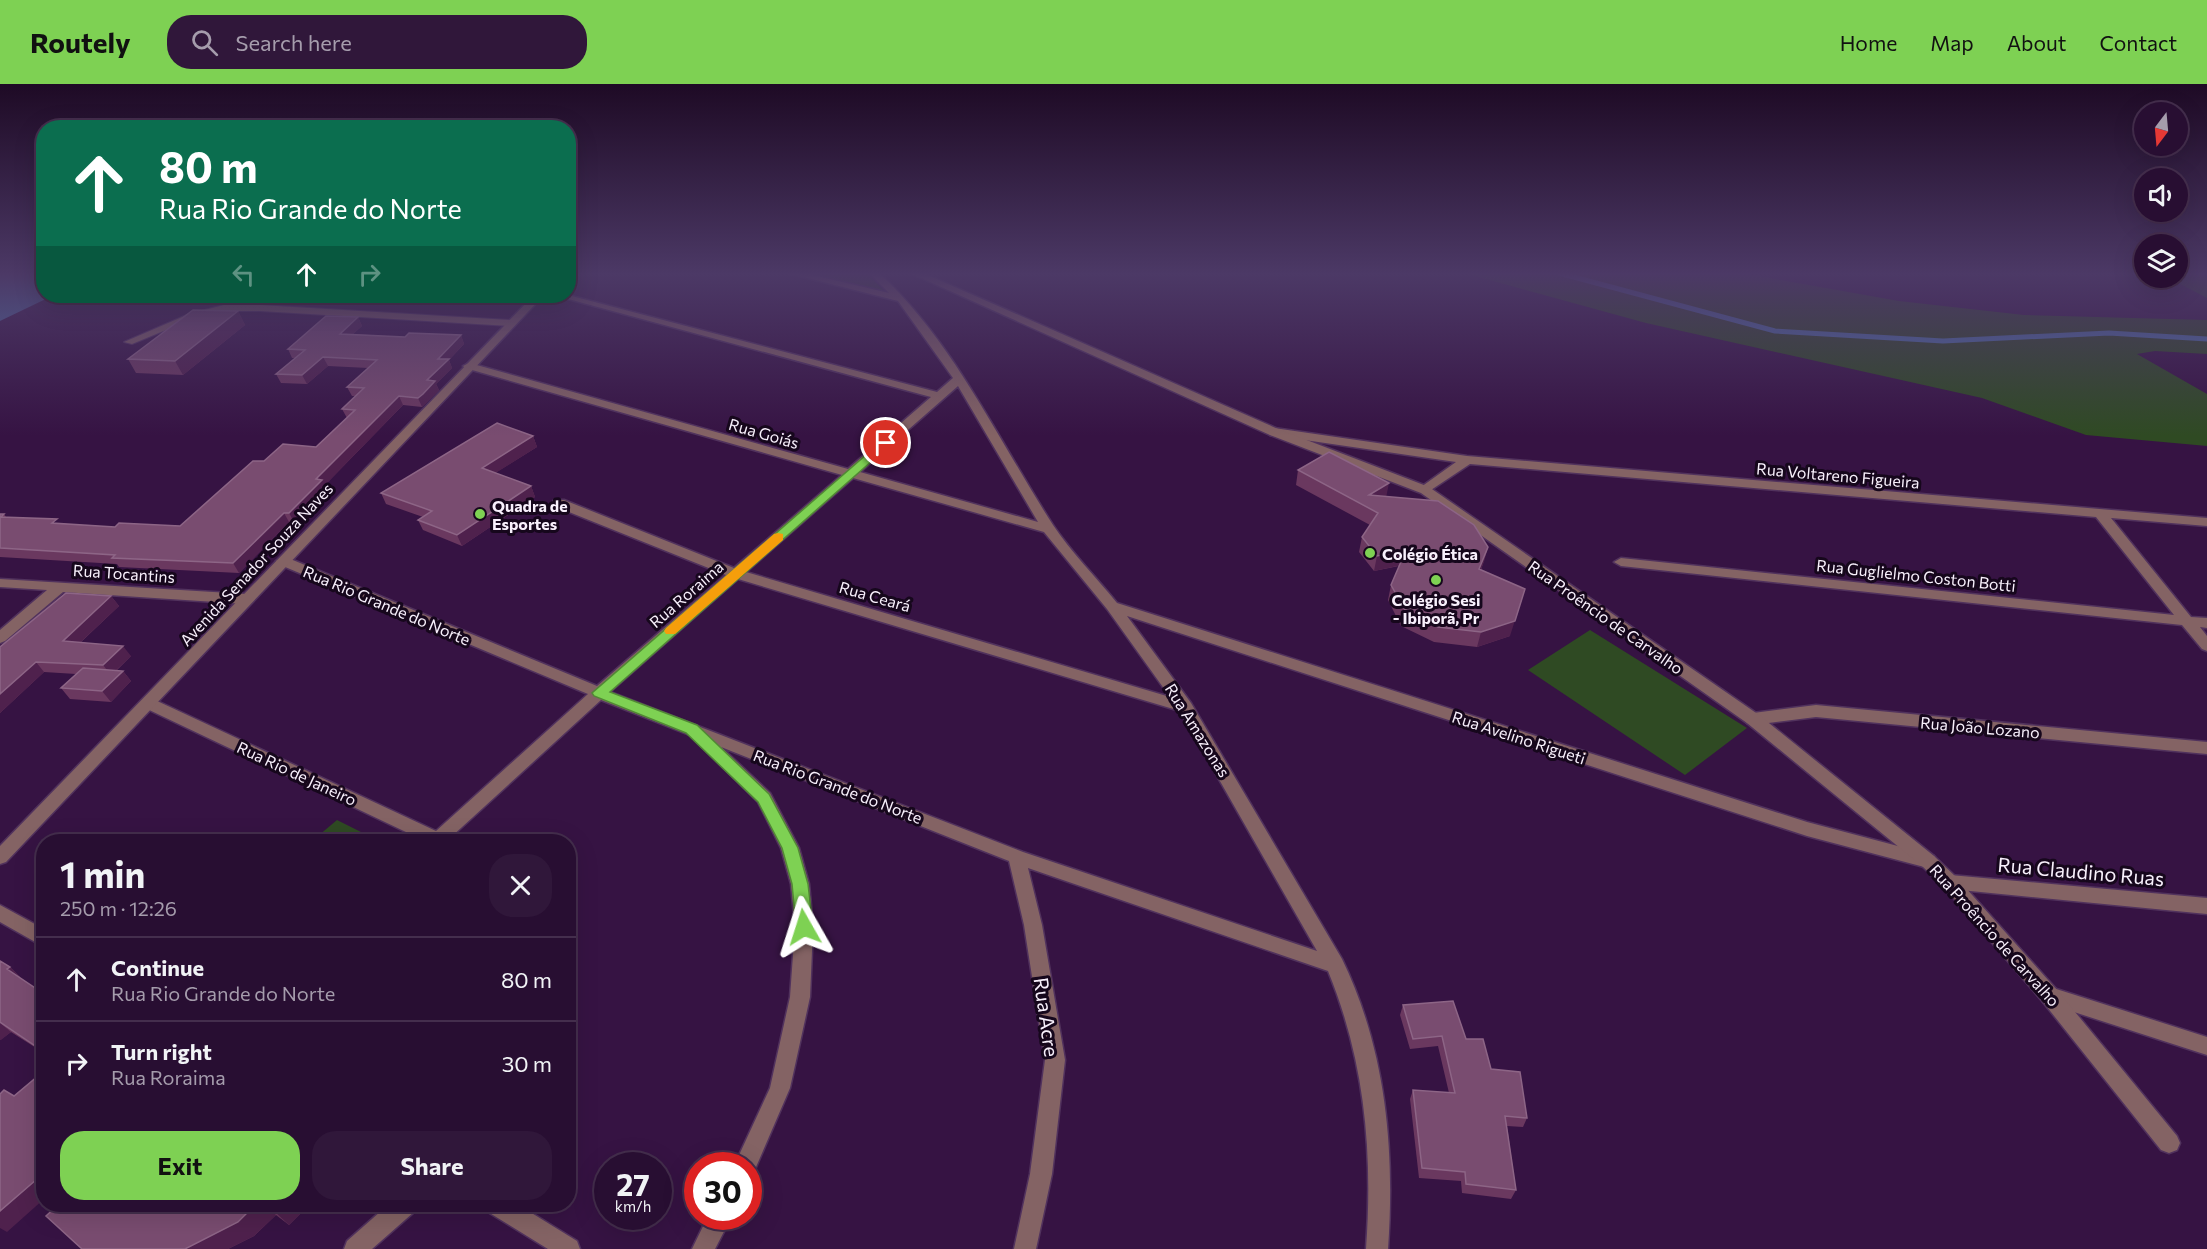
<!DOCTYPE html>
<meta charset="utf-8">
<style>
:root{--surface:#280e32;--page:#30173a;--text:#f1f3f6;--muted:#a59cac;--line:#442e4d;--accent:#7ed153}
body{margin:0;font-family:Commissioner,sans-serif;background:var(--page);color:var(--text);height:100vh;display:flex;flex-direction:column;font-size:22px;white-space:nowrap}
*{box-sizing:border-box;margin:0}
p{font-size:20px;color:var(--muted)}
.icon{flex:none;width:33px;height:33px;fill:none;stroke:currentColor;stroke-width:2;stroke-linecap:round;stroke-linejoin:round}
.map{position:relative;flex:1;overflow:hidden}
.panel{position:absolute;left:36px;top:750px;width:540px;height:378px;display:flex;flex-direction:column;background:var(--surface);border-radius:24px;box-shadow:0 6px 24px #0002,0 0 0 2px var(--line)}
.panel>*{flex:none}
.top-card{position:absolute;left:36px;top:36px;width:540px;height:183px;border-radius:24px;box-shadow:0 6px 24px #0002,0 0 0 2px var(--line);background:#0b6e4f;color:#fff;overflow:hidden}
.needle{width:39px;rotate:196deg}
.fabs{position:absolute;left:2134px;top:18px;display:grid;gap:12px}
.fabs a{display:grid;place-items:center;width:54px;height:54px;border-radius:50%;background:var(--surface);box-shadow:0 6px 24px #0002,0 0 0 2px var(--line);font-size:30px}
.speed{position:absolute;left:594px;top:1068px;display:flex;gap:12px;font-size:30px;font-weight:700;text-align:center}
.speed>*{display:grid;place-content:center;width:78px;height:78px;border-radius:50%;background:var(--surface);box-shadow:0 6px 24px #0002,0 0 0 2px var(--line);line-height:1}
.speed small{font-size:15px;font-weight:400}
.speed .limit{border:9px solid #d22;background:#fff;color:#111}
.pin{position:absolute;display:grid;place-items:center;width:51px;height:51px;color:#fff;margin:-26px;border:3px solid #fff;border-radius:50%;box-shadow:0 2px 6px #0007}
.me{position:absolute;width:66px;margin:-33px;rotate:354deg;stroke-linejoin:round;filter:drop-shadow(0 0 4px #0008)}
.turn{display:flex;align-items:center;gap:21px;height:126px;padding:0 24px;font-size:27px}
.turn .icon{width:78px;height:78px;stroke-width:2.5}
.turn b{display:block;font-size:42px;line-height:51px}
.lanes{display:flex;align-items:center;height:57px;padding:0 24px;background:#0003;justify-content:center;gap:30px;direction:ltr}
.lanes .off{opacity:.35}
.round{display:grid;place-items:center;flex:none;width:63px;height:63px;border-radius:24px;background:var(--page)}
.overview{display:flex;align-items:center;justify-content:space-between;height:102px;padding:0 24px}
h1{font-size:36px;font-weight:700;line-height:45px}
.primary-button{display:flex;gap:12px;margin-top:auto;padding:12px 24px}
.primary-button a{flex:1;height:69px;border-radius:24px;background:var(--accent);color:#111;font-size:24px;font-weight:700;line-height:69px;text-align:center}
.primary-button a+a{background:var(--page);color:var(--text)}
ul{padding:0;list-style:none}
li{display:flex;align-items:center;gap:18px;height:84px;padding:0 24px;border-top:2px solid var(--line)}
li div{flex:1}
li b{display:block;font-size:22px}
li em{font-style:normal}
header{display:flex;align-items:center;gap:36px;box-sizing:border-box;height:84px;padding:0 30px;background:var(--accent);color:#111}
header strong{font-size:28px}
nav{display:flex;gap:33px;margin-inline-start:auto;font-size:21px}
.search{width:420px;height:54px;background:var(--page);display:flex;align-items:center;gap:15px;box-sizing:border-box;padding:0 21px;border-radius:24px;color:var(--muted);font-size:22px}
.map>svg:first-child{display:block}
.green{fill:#2f4a23}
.water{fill:#4e76ab}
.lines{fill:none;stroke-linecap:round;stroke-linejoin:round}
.stream{stroke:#4e76ab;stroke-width:5}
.service-casing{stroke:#51325d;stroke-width:2}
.minor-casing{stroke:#51325d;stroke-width:3}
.tertiary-casing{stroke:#51325d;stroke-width:3}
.service{fill:#846364;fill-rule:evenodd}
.minor{fill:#846364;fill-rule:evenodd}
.tertiary{fill:#846364;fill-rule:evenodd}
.wall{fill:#6a385f}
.shaded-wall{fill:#4f214d}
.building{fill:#794c70;stroke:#8d6586;stroke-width:1.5}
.route{fill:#7ed153;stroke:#528836;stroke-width:1.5}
.slow{fill:#f59e0b}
.poi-dot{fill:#7ed153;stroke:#16071c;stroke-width:2}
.labels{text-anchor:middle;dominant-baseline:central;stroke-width:6;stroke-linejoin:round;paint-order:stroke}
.street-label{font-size:16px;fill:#f8f0fc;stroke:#16071c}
.poi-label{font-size:16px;font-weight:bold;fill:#f8f0fc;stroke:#16071c;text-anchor:start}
.near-street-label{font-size:20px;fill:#f8f0fc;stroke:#16071c}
</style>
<header>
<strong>Routely</strong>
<div class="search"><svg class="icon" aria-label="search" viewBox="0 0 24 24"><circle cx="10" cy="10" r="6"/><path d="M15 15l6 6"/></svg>Search here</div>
<nav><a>Home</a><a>Map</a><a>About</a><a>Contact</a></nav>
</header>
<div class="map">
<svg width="2207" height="1165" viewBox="0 0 2207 1165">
<rect width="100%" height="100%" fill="#361343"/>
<!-- green -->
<path class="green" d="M803 189H867L885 208Z
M1464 189H1742L1899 217 2024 231 2207 236V270L2155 267 2137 270 2207 310V362L2086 351 1982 314 1646 239Z
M2178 189H2207V214L2169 194H2178Z
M1590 546 1747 644 1685 691 1528 586Z
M337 736 367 751 360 757H312Z"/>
<!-- water -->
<path class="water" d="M0 189H43L44 212H52L0 237Z"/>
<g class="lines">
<!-- stream -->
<path class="stream" d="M1559 189 1775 247 1943 257 2109 249 2207 255"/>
<!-- service casing -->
<g class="service-casing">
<path id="service" d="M224 221H260L511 236 516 239 511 242 260 227H224L195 234 132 260 124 258 189 230Z"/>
</g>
<!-- minor casing -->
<g class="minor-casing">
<path id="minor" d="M788 189H804L889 209 869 189H879C954 258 998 356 1053 441 1071 468 1096 493 1117 519L1807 738 1928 770 1934 772 1937 777 1934 782 1928 784 1807 752 1127 532 1191 619 1342 875C1386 966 1395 1065 1388 1165H1366C1373 1069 1365 977 1328 887L1028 784 1042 841 1065 976 1052 1090 1036 1165H1014L1030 1090 1045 976 1024 841 1009 777 721 663 770 709 799 764 809 800 813 843 810 913 790 1004 753 1090 748 1091V1082H734L770 1004 790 913 795 843 791 800 781 764 758 718 690 651 601 616 450 754 452 758H427L145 624 142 620 145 616H155L436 747 588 610 278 480 276 477 283 473 288 474 597 602 726 491 554 422 553 419 554 416H564L734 484 842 391 465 284 463 282 469 279 473 280 848 385 931 313 557 212 568 211 937 308 953 294 898 217ZM958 302 1038 438 860 388ZM853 394 1044 448 1107 525 1170 613 746 488ZM738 495 1180 627 1317 867 1023 768 610 608Z
M1274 344 1467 372 2207 434V442L2111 434 2191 533 2207 534V544L2200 543 2207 552V567L2202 565 2182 541 1621 482 1614 478 1621 474 2174 531 2096 433 1470 380 1425 410 1419 406 1421 403 1456 378 1270 351 1268 348Z
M0 495 246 510 253 515 246 520 63 508 5 557 0 559V546L47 506 0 503Z
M1816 621 2207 658V670L1816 633 1753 641 1747 639 1745 635 1747 631 1753 629Z
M1950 791 2207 814V830L1950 805 1944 803 1941 798 1944 793Z
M0 821 44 845V863L0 838Z
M2050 903 2207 953V971L2043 918 2040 912 2043 906Z
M389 1120H417L414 1128 372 1165H344L347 1157Z
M485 1120H517L577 1157 580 1165H548L488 1128Z
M708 1132H732L715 1165H692Z"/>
</g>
<!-- tertiary casing -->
<g class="tertiary-casing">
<path id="tertiary" d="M910 189H923L1278 345 1429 403 1759 631 1934 772 1956 793 2057 906 2177 1052 2180 1059 2177 1066 2169 1069 2161 1066 2043 918 1944 803 1922 782 1747 639 1421 409 1270 351Z
M533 212H543L6 778 0 780V762Z"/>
</g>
<!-- service -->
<use href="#service" class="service"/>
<!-- minor -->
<use href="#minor" class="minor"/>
<!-- tertiary -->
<use href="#tertiary" class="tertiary"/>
</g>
<!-- wall -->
<path class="wall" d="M238 227 245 241 183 291 136 289 128 275Z
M358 233 362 242 353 250 405 253 461 251 464 260 449 276 452 284 436 300 439 306 422 323 403 321 325 401 327 405 294 438H289L239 489 119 483 117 480 0 473V430H4L6 433 60 440 115 443 180 442 264 377 316 363 347 334 342 325 355 312H352L347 303 368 284 328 282 307 300 281 299 276 290 295 274H292L288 265Z
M533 352 537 363 495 389 531 402 535 413 462 462 423 446 418 436 423 433 386 420 381 409Z
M1298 386 1386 413 1488 463 1481 486 1510 552 1477 563 1434 558 1401 542 1388 516 1391 501 1399 482 1374 487 1359 468 1362 453 1370 441 1296 401Z
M111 512 119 522 81 558 131 572 117 586 123 587 131 597 111 618 70 615 61 604 76 590 44 588 0 629V563Z
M0 877 10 883 20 893H19L44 910V969L11 948 0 956Z
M1403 921 1466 955 1491 985 1527 1034 1523 1043 1507 1042 1516 1106 1511 1115 1462 1109 1461 1097 1419 1094 1410 1015 1413 1006 1449 1009 1438 962 1410 965 1400 931Z
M59 1120H310L289 1141 276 1131 254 1152 228 1165H82Z"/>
<!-- shaded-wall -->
<path class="shaded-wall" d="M238 227 245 241 183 291 175 277Z
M358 233 362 242 344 258 340 250Z
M461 251 464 260 449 276 452 284 436 300 439 306 422 323 418 314 438 275Z
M323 273 328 282 307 300 302 291Z
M399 312 403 321 325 401 327 405 294 438 289 429 316 395Z
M533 352 537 363 486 395 482 384Z
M1389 399 1386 414 1369 411Z
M531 402 535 413 462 462 457 451Z
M284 429 289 438 239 489 233 479Z
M1488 463 1484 478 1475 500 1479 485Z
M1406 466 1402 481 1374 487 1377 472Z
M1525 505 1510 552 1477 563 1481 548Z
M111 512 119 522 71 567 63 557Z
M123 562 131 572 111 591 103 581Z
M36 578 44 588 0 629V610Z
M123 587 131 597 111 618 102 607Z
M10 883 20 893 18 895 7 885Z
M0 939 11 948 1 956H0Z
M44 954V969L34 961Z
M44 1089V1115L7 1148 0 1144V1127Z
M256 1120H264L276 1131 254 1152 228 1165H185Z
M281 1120H310L289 1141 274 1127Z"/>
<!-- building -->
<path class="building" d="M193 226 238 227 175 277 128 275Z
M326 232 358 233 340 250 405 253 409 249 461 251 438 275H449L427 296 435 297 423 310 418 314 399 312 316 395 322 396 289 429H284L233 479 112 474 115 471 0 464V430H4L1 433 57 435 52 439 115 443 119 439 180 442 253 377H264L283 360 316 363 355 326 342 325 364 304 347 303 377 276 323 273 302 291 276 290 305 266 288 265Z
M497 339 533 352 482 384 531 402 457 451 418 436 432 427 381 409Z
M1329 368 1389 399 1369 411 1438 417 1474 441 1488 463 1479 485 1525 505 1515 537 1481 548 1438 543 1405 526 1391 501 1406 466 1377 472 1362 453 1378 429 1298 386Z
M66 509 111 512 63 557 123 562 103 581 36 578 0 610V563Z
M83 584 123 587 102 607 61 604Z
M0 877 10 883 7 885 44 910V954L34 961 0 938Z
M1453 917 1466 955H1483L1491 985 1520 988 1527 1034 1505 1032 1516 1106 1466 1100 1465 1088 1422 1084 1413 1006 1455 1009 1442 952 1413 955 1403 921Z
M38 992 44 996V1089L0 1127V1010L4 1006 14 1012Z
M59 1120H256L238 1138 185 1165H82L46 1132Z
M265 1120H281L274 1127Z"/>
<!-- sky -->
<linearGradient id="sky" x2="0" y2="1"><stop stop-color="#1e0a25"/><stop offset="0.54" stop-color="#4c3966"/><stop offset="1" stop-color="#4c3966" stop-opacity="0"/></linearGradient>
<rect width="2207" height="352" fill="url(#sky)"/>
<!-- route -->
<path class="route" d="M886 356 891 359 890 361 610 608 697 641 769 710 798 764 808 800 813 843 810 848 804 850 798 848 796 843 792 800 782 764 758 718 686 649 594 612 592 609 882 357Z"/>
<!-- slow -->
<path class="slow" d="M778 449 783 450V456L675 550H666L664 547 666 544 774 450Z"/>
<!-- markers -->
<g class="poi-dot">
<circle cx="480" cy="430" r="6"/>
<circle cx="1370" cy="469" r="6"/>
<circle cx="1436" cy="496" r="6"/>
</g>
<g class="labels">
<!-- street labels -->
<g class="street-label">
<text transform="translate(764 349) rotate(16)">Rua Goiás</text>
<text transform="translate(1838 391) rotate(5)">Rua Voltareno Figueira</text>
<text transform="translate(256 480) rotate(-47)">Avenida Senador Souza Naves</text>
<text transform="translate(124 489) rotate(4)">Rua Tocantins</text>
<text transform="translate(1916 491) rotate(6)">Rua Guglielmo Coston Botti</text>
<text transform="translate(686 510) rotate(-41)">Rua Roraima</text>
<text transform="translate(875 512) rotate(16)">Rua Ceará</text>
<text transform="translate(387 521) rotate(23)">Rua Rio Grande do Norte</text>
<text transform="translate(1606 533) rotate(35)">Rua Proêncio de Carvalho</text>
<text transform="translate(1980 643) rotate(5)">Rua João Lozano</text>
<text transform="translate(1198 646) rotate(58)">Rua Amazonas</text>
<text transform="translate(1519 653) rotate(18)">Rua Avelino Rigueti</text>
<text transform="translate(297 689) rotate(25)">Rua Rio de Janeiro</text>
<text transform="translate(838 702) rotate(21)">Rua Rio Grande do Norte</text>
<text transform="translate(1995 851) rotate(48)">Rua Proêncio de Carvalho</text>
</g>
<!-- poi labels -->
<g class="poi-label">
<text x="492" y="421">Quadra de<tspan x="492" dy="18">Esportes</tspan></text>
<text x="1382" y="469">Colégio Ética</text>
<text x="1436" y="515" text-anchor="middle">Colégio Sesi<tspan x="1436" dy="18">- Ibiporã, Pr</tspan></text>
</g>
<!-- near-street labels -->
<g class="near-street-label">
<text transform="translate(2081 787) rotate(5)">Rua Claudino Ruas</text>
<text transform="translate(1047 933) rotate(82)">Rua Acre</text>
</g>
</g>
</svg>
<div class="fabs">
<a><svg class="needle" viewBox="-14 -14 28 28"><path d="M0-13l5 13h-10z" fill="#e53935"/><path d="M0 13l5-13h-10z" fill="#a59cac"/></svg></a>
<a><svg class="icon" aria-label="sound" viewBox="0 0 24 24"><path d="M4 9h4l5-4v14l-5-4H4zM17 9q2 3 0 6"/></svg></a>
<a><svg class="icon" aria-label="layers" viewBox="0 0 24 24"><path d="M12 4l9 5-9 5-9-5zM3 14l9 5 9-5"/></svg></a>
</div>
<div class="speed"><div>27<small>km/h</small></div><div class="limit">30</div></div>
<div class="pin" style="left:886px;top:359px;background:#d93025"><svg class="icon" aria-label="arrive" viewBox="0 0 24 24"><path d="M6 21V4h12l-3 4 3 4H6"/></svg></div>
<svg class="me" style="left:804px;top:843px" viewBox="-20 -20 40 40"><path d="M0-17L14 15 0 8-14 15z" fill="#7ed153" stroke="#fff" stroke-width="4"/></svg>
<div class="top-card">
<div class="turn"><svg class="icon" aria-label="ahead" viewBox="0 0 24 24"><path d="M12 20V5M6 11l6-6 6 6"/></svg><div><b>80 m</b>Rua Rio Grande do Norte</div></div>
<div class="lanes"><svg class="icon off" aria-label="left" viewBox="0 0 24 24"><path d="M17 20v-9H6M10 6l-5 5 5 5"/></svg><svg class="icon" aria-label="ahead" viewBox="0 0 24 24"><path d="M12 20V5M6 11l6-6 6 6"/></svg><svg class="icon off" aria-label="right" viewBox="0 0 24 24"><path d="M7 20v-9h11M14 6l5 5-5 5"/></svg></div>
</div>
<section class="panel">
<div class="overview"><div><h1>1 min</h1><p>250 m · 12:26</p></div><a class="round"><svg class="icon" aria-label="close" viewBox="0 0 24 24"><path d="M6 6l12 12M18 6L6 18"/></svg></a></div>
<ul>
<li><svg class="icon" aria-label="ahead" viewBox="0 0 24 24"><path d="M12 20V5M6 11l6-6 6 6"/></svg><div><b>Continue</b><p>Rua Rio Grande do Norte</p></div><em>80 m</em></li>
<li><svg class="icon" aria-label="right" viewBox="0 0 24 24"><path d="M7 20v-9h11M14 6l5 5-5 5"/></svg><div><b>Turn right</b><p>Rua Roraima</p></div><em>30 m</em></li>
</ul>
<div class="primary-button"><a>Exit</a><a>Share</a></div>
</section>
</div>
